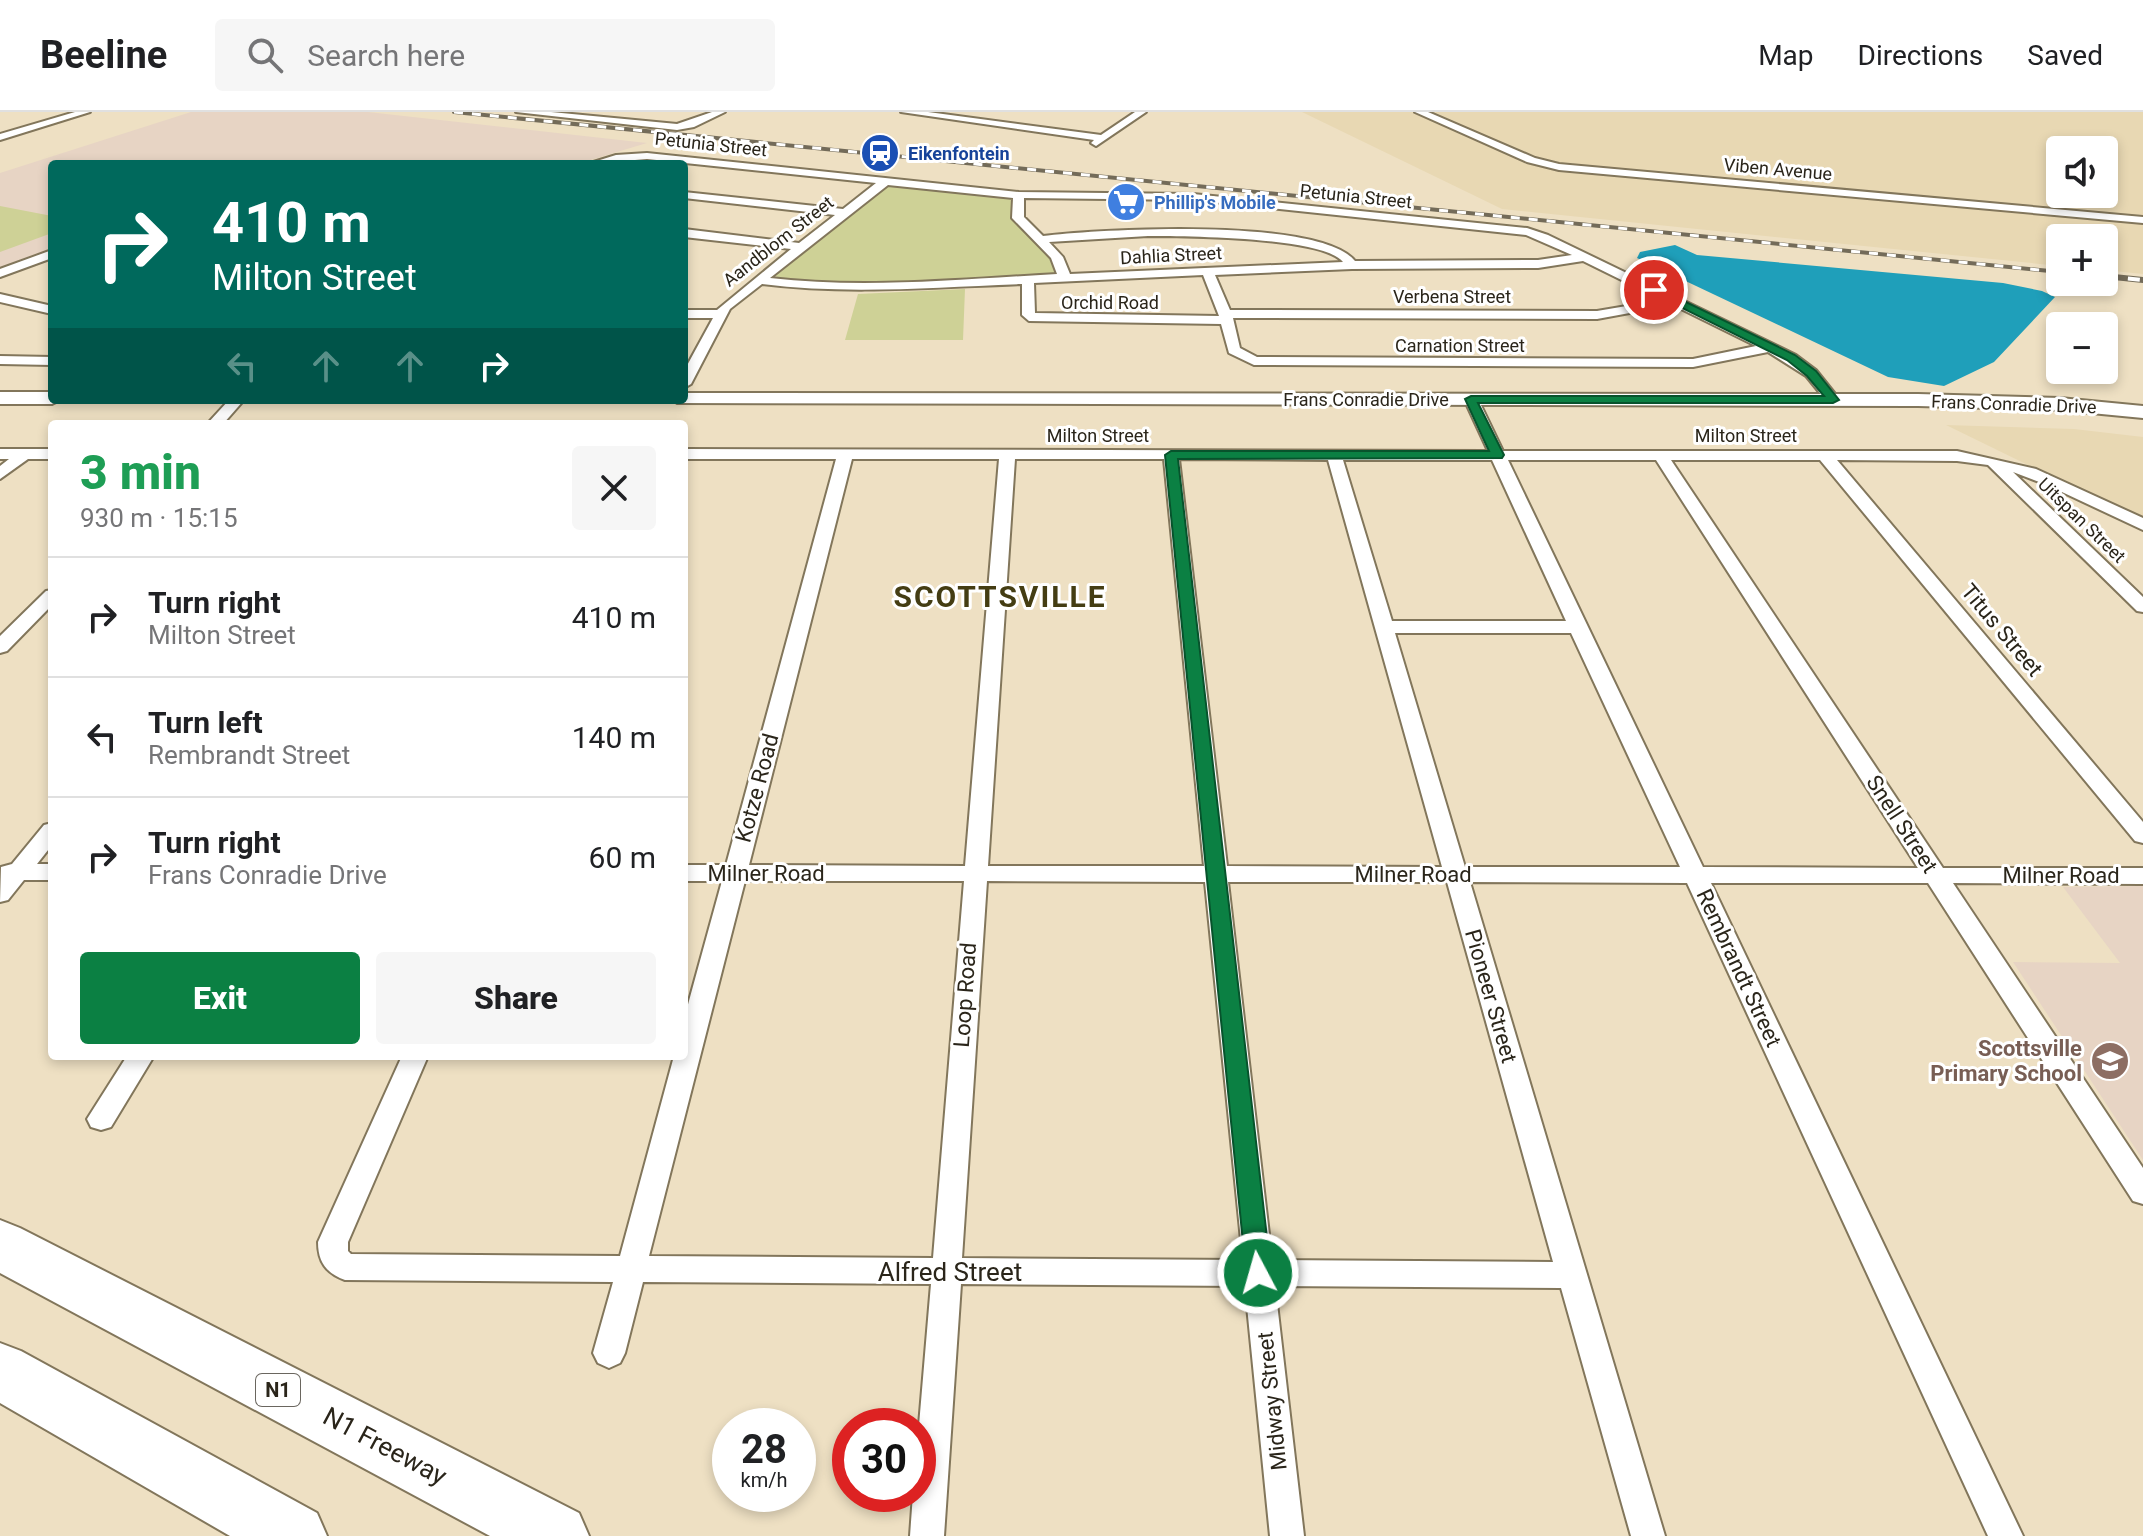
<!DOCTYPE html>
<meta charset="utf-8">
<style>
:root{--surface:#fff;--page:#f6f6f6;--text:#202124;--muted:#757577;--line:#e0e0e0;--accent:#0b8043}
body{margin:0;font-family:Roboto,sans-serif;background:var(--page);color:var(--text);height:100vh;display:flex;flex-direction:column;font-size:30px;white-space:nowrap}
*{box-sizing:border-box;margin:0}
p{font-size:26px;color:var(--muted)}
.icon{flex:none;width:44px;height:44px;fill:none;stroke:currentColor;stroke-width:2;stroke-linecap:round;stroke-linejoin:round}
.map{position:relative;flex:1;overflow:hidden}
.panel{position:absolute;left:48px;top:308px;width:640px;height:640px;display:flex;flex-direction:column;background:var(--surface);border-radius:8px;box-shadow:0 4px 12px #0003}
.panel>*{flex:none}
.top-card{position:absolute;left:48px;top:48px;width:640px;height:244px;border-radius:8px;box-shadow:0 4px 12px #0003;background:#00695c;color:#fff;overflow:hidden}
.buttons{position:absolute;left:2046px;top:24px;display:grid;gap:16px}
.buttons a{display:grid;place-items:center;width:72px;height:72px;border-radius:8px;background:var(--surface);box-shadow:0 4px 12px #0003;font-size:40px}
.speed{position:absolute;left:712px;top:1296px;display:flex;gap:16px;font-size:40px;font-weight:700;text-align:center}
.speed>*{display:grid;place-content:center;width:104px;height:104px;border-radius:50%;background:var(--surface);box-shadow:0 4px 12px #0003;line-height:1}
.speed small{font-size:20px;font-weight:400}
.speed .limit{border:12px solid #d22;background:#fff;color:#111}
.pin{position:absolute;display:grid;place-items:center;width:68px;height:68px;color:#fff;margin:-34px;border:4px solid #fff;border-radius:50%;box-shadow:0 2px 8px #0007}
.me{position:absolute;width:88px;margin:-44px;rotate:354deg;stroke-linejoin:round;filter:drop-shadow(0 0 6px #0008)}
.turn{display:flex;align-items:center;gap:28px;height:168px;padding:0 32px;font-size:36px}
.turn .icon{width:104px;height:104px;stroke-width:2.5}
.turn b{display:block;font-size:56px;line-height:68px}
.lanes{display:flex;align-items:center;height:76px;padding:0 32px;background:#0003;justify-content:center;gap:40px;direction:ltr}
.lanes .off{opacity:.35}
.round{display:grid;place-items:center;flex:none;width:84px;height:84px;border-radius:8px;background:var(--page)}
.headline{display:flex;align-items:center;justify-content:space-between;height:136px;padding:0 32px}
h1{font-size:48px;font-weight:800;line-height:60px;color:#1e9e55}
.action{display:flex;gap:16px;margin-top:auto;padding:16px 32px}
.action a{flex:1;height:92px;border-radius:8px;background:var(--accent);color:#fff;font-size:32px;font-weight:800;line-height:92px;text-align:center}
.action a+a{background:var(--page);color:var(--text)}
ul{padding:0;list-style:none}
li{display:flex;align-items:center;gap:24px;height:120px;padding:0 32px;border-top:2px solid var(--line)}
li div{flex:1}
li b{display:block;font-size:30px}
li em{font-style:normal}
header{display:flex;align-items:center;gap:48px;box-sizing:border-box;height:112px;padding:0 40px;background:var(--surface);border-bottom:2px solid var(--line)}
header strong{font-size:38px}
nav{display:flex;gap:44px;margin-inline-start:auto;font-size:28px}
.search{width:560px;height:72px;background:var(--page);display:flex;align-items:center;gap:20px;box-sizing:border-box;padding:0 28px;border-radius:8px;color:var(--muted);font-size:30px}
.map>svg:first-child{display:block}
.built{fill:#e8d8b3;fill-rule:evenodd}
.education{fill:#e7d4c4}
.green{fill:#ced196}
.water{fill:#1f9fba}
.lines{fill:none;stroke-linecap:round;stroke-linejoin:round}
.minor-casing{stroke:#82765b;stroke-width:4}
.tertiary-casing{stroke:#82765b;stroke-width:4}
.motorway-casing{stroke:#82765b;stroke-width:4}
.minor{fill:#fff;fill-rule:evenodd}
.tertiary{fill:#fff;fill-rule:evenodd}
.motorway{fill:#fff;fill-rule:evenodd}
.rail-far1-casing{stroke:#736b59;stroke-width:4}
.rail-casing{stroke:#736b59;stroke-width:6}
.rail-far1{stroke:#fff;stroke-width:3;stroke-dasharray:9;stroke-linecap:butt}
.rail{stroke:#fff;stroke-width:4;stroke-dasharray:12;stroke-linecap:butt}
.route{fill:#0b8043;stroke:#07532c;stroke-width:2}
.labels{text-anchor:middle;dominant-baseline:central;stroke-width:6;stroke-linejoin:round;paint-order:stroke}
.far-street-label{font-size:18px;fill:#2a251a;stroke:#fff}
.far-transit-label{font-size:18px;font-weight:bold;fill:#164399;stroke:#fff;text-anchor:start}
.far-shop-label{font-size:18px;font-weight:bold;fill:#366cbe;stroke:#fff;text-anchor:start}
.shield{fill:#fff;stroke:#6a665f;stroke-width:2}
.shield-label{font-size:20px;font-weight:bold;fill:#2a251a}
.street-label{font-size:22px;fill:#2a251a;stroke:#fff}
.education-label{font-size:22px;font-weight:bold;fill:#785e54;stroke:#fff;text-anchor:end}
.near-street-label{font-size:26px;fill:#2a251a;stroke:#fff}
.district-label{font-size:30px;font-weight:bold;letter-spacing:2px;fill:#443d13;stroke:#fff}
</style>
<header>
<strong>Beeline</strong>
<div class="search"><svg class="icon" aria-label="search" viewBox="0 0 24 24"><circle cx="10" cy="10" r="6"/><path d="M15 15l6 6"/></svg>Search here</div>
<nav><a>Map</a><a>Directions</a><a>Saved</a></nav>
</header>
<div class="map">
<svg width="2143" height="1424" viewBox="0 0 2143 1424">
<rect width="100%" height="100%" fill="#eee0c3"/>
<!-- built -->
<path class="built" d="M1302 0H2143V162L2104 158V126H2060V154L1502 97ZM2060 38H2104V82H2060Z
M1946 313 2074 317 2143 325V409Z"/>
<!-- education -->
<path class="education" d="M191 0H368L647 31 577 52H52V136L0 155V61Z
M2143 774V1048L2013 850 2120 851 2063 775Z"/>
<!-- green -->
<path class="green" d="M891 73 1010 85 1016 110 1052 147 1058 160 1048 164 853 173 784 168 775 164V161L883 75Z
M0 94 52 104V121L0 140Z
M965 177 963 228H845L858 182Z"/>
<!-- water -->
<path class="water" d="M1675 133 1697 143 2003 171 2042 179 2055 185 1994 250 1944 274 1888 265 1637 146 1640 140Z"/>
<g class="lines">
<!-- minor casing -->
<g class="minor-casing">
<path id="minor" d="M75 0H90L0 28V22Z
M516 0H551L677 12 712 0H725L694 15 677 18Z
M901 0H928L1101 23 1135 0H1146L1096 34 1091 31 1094 28Z
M1415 0H1428L1535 46 1559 52 2143 105V111L1559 58 1527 50Z
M647 41 1019 80 1193 82 1527 116 1548 123 1796 243 1816 258 1840 288 1833 292 1828 291 1806 264 1768 240 1693 255 1254 253 1229 241 1221 212 1029 209 1022 203V172C935 175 849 183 762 172L730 197 691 272 684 276V259L713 206H684V198H717L791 137 684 125V117L799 131 835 103 684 86V80L843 97 876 71 647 47 587 52 616 43ZM888 73 1013 86 1012 106 1051 146 1057 162C962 167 865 177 770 166ZM1024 86 1193 88 1526 123 1572 143 1538 148 1355 149C1319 105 1102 117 1043 124L1024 105ZM1148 124C1184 124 1323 125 1343 150L1070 162 1063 145 1049 130ZM1583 149 1662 188 1597 199 1230 198 1215 163 1352 157 1538 156ZM1203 163 1219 204 1035 201 1034 171ZM1673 193 1756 234 1693 247 1257 245 1240 236 1233 206 1597 207Z
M52 138V146L0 165V157Z
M0 182 52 194V202L0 190Z
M0 244 52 245V253L0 252Z
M1471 283 1478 287 1503 339H1957L2036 357 2143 406V418L2047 373 2013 360 2143 485V500L2137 499 1988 353 1957 349 1837 348 2143 710V731L2135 729 1820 348H1671L1943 756H2143V772L1953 771 2143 1056V1092L2133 1089 1928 771H1711L2023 1424H1988L1687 771 1470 770 1665 1424H1631L1561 1176 1275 1174 1304 1424H1270L1245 1174 961 1172 944 1424H910L913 1382H918V1325L931 1172 643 1170 625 1241 620 1251 609 1256 598 1251 593 1241 613 1170 345 1168C326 1161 318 1150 318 1130L402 944H428L348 1130V1139L351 1142 620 1144 674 944H684V907L722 769H684V753H726L836 347H684V337L1488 339 1464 287ZM852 347H999L965 754 749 753ZM1015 347H1164L1204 754H988ZM1179 347 1328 348 1442 755 1227 754ZM1343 348H1492L1566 509H1392ZM1508 348H1656L1918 756 1703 755ZM1395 521H1571L1680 755H1465ZM745 769H964L933 1146 649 1144ZM987 769 1205 770 1243 1148 962 1146ZM1228 770H1447L1553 1150 1272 1148Z
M229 288H244L223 312H207Z
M0 337H52V347H28L0 367V354L9 347H0Z
M52 478V493L7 539 0 541V524L46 479Z
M52 711V733L37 752H52V768H24L8 788 0 790 1 755 12 752 44 713Z
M127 944H154L111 1015 101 1018 91 1015 87 1007Z"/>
</g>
<!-- tertiary casing -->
<g class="tertiary-casing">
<path id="tertiary" d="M0 280H52V288H60L52 292H0Z
M684 281 1918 282 2060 286 2143 294V306L2060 298 1918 294 677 291 675 288H684Z"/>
</g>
<!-- motorway casing -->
<g class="motorway-casing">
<path id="motorway" d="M0 1108 20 1116 579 1401 589 1424H490L0 1161Z
M0 1231 21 1239 317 1401 327 1424H230L0 1291Z"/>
</g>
<!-- minor -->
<use href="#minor" class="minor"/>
<!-- tertiary -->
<use href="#tertiary" class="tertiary"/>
<!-- motorway -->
<use href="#motorway" class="motorway"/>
<!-- rail-far1 casing -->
<g class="rail-far1-casing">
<path id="rail-far1" d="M454 0 2060 160"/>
</g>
<!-- rail casing -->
<g class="rail-casing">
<path id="rail" d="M2051 159 2060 160
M2104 164 2143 168"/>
</g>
<!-- rail-far1 -->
<use href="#rail-far1" class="rail-far1"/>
<!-- rail -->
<use href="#rail" class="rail"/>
</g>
<!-- route -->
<path class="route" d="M1650 176H1657L1795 243 1816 259 1839 288 1833 291H1478L1504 343 1502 346 1178 347 1271 1161 1267 1169 1258 1172 1249 1169 1246 1161 1165 343 1171 339H1489L1465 287 1471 284H1824L1807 264 1787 248 1650 180Z"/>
<!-- icons -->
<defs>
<g id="station-disc" transform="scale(2)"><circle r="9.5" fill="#1a4fb4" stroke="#fff"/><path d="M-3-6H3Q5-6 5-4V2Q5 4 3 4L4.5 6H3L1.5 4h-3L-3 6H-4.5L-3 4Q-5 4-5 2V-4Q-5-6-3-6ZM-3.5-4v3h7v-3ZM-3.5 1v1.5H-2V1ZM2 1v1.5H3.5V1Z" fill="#fff"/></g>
<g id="supermarket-disc" transform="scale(2)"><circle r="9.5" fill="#3f7fe0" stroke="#fff"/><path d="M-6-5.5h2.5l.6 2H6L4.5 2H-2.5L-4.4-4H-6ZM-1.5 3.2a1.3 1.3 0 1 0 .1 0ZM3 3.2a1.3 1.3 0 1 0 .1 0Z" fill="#fff"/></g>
<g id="school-disc" transform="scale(2)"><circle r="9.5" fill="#8d6e63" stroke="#fff"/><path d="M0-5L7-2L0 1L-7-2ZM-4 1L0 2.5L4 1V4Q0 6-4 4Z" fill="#fff"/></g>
</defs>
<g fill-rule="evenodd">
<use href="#station-disc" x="880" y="41"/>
<use href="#supermarket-disc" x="1126" y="90"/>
<use href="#school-disc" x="2110" y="949"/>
</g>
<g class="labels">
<!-- far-street labels -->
<g class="far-street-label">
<text transform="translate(711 32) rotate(6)">Petunia Street</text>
<text transform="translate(1778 57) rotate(5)">Viben Avenue</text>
<text transform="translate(1356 84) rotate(6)">Petunia Street</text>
<text transform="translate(778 129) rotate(-38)">Aandblom Street</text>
<text transform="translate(1171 143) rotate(-3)">Dahlia Street</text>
<text x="1452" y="184">Verbena Street</text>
<text x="1110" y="190">Orchid Road</text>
<text x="1460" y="233">Carnation Street</text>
<text x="1366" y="287">Frans Conradie Drive</text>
<text transform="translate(2014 292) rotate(2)">Frans Conradie Drive</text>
<text x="1098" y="323">Milton Street</text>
<text x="1746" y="323">Milton Street</text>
<text transform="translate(2082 408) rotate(44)">Uitspan Street</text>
</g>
<!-- far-transit labels -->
<g class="far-transit-label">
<text x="908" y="41">Eikenfontein</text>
</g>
<!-- far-shop labels -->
<g class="far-shop-label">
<text x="1154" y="90">Phillip's Mobile</text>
</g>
<!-- shield labels -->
<rect class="shield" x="256" y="1262" width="44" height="32" rx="6"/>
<g class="shield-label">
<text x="278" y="1278">N1</text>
</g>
<!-- street labels -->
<g class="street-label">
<text transform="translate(2002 518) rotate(50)">Titus Street</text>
<text transform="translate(757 676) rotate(-75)">Kotze Road</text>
<text transform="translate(1902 712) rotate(57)">Snell Street</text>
<text x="766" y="761">Milner Road</text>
<text x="1413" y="762">Milner Road</text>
<text x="2061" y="763">Milner Road</text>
<text transform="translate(1739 856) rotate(65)">Rembrandt Street</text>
<text transform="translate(965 883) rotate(-86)">Loop Road</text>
<text transform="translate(1491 884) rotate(74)">Pioneer Street</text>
<text transform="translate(1272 1289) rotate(-96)">Midway Street</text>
</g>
<!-- education labels -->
<g class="education-label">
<text x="2082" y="936">Scottsville<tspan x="2082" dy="25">Primary School</tspan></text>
</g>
<!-- near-street labels -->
<g class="near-street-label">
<text x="950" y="1160">Alfred Street</text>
<text transform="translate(385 1334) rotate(28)">N1 Freeway</text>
</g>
<!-- district labels -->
<g class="district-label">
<text x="1000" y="484">SCOTTSVILLE</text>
</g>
</g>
</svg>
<div class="buttons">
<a><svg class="icon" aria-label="sound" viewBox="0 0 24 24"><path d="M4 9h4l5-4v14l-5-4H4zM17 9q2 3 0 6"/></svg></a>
<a>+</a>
<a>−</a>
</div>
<div class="speed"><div>28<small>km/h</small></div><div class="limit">30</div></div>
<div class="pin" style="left:1654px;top:178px;background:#d93025"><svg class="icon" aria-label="arrive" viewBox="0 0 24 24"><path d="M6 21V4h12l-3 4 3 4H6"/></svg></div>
<svg class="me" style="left:1258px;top:1161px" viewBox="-20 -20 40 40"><circle r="17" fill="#0b8043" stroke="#fff" stroke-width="3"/><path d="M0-11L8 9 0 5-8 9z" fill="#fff"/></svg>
<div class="top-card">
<div class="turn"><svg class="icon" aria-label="right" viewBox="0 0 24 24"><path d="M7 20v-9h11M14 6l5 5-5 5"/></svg><div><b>410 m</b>Milton Street</div></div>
<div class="lanes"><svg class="icon off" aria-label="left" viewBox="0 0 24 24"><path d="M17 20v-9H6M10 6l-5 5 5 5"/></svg><svg class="icon off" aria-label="ahead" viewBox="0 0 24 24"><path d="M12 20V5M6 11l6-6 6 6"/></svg><svg class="icon off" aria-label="ahead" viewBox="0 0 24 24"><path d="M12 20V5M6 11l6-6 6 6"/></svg><svg class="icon" aria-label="right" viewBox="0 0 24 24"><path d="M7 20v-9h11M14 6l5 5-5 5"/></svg></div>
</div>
<section class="panel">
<div class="headline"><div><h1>3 min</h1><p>930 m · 15:15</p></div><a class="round"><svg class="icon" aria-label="close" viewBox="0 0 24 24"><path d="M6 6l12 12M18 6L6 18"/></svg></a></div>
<ul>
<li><svg class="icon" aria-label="right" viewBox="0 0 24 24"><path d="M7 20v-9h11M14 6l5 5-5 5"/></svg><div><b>Turn right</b><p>Milton Street</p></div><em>410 m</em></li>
<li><svg class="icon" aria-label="left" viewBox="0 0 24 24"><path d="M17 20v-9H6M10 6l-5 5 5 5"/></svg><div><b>Turn left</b><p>Rembrandt Street</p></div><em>140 m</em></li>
<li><svg class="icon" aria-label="right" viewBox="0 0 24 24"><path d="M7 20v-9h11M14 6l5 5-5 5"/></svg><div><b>Turn right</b><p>Frans Conradie Drive</p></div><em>60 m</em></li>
</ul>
<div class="action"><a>Exit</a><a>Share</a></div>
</section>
</div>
